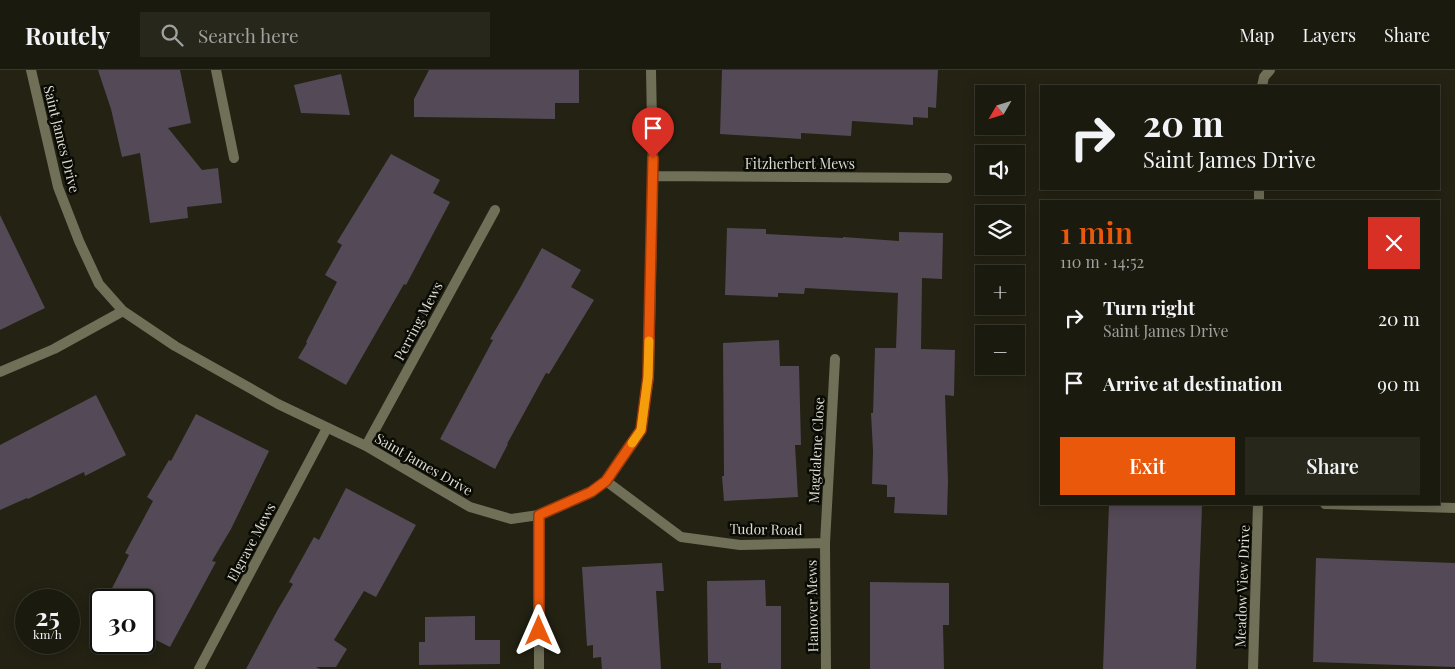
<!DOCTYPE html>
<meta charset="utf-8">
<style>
:root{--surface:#1a1a0e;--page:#27271c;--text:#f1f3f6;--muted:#9fa19e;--line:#38382e;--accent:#ea580c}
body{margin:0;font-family:"Playfair Display",serif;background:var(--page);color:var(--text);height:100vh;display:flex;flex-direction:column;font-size:19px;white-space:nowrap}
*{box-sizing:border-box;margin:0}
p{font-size:16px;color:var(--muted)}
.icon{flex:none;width:28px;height:28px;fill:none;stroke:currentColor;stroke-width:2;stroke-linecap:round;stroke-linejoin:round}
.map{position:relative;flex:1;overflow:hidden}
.side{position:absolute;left:1040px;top:130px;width:400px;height:305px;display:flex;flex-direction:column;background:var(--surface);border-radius:0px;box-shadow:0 2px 12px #0003,0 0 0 1px var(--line)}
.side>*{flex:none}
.hud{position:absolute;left:1040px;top:15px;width:400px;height:105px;border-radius:0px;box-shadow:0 2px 12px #0003,0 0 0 1px var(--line);background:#1a1a0e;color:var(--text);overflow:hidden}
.needle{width:32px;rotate:231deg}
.controls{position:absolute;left:975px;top:15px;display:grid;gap:10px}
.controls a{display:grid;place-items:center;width:50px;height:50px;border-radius:0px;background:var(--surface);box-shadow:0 2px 12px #0003,0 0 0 1px var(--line);font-size:25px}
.speed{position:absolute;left:15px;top:519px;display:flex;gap:10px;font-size:25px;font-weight:700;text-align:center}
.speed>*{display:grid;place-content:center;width:65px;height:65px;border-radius:50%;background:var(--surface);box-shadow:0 2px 12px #0003,0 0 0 1px var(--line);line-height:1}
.speed small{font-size:12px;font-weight:400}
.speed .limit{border:2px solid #111;border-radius:8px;background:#fff;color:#111}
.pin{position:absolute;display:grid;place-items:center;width:42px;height:42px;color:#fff;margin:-51px -21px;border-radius:50% 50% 50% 0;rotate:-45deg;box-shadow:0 0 5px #0007}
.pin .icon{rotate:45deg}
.me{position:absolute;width:55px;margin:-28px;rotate:0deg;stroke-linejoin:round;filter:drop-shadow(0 0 4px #0008)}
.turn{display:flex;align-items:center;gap:18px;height:105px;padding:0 20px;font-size:22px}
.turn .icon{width:65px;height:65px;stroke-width:2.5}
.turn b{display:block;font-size:35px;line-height:42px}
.round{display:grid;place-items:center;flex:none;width:52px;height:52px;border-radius:0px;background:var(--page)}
.summary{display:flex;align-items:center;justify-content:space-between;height:85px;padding:0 20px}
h1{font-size:30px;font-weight:600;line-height:38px;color:var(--accent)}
.button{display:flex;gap:10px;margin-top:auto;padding:10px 20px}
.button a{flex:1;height:58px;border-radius:0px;background:var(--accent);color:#fff;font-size:20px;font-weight:600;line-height:58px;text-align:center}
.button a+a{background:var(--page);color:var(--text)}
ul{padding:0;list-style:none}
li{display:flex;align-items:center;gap:15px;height:65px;padding:0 20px}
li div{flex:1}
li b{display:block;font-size:19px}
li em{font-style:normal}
header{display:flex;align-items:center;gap:30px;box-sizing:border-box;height:70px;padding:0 25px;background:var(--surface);border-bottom:1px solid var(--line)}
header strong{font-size:24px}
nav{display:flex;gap:28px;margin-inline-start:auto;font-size:18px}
.search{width:350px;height:45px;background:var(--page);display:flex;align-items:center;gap:12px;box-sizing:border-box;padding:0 18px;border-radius:0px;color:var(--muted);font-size:19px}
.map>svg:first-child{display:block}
.building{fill:#544956}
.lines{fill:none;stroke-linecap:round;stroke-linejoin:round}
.minor{stroke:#706f58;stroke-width:10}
.route-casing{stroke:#983908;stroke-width:12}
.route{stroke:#ea580c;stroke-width:9}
.slow{stroke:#f59e0b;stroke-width:9}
.labels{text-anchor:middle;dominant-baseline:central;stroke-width:5;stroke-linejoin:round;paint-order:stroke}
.street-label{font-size:14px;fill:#ddddd3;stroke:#0b0b05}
</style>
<header>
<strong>Routely</strong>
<div class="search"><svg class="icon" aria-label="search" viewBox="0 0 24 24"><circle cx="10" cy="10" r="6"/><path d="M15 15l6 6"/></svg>Search here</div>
<nav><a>Map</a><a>Layers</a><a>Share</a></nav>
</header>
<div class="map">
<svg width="1455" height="599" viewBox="0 0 1455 599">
<rect width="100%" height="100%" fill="#232213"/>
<!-- building -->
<path class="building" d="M98 0H180L191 53 168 58 202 100 218 98 222 133 187 137 188 148 150 153 140 83 122 87 111 39Z
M429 0H579V33H555V49L414 47V29Z
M722 0H938L936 38 928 37V48L913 47V55L852 51 851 66 801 63V69L720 64Z
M341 4 350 45 301 43 294 15Z
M391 84 440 110 433 123 450 132 406 215 404 214 346 315 298 288 307 273 306 272 337 212 325 205 342 175 337 172Z
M0 145 45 238 0 260Z
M727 158 766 159V164L843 168V167L899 171V162L943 163 942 209 922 208 921 279 955 280 954 326 945 325 948 411 947 445 894 443 895 427H887V415L872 414 873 381 871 343H873L875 278H896L898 223 805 218 804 224 778 223V227L725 225Z
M542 178 581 200 571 217 594 230 549 304 546 303 507 374H508L495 399 440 369 493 270 490 269 520 218Z
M779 270 780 296H799L801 375H795L798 427 724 431 722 406H724L723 273Z
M96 325 126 385 85 406 84 402 28 429 27 428 0 440V375Z
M196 344 269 381 231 459 212 491 216 492 170 577 144 564V530H106L129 485 125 483 153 431 147 427 169 390 171 391Z
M346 418 416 455 376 527 364 521 334 570 347 579 336 597H316L320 599H246L277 541 293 514 289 512 314 467 319 470Z
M1109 434 1202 436 1196 599H1103Z
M1316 488 1455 493V597L1313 592Z
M662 493 664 521H656L661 599H602L601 587 593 588V575L587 576 582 497Z
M765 510 766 536H781V599H721V593H708L707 511Z
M870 512 949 513V555H943L944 599H870Z
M475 546V570H500V594L419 595V572H425V547Z"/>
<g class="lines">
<!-- minor -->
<path class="minor" d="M31 0 58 117 79 171 99 214 123 241 175 276 278 334 366 376 470 437 511 449 539 445 591 422 606 411 641 360 649 307 653 106 651 0
M216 0 234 88
M1262 16 1264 7 1270 0
M653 106 947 108
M1259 131V119
M0 302 54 279 123 241
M366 376 495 140
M606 411 681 467 740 475 825 473
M1325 434 1455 438
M199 599 327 358
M539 599V445
M826 599 825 473 835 289
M1253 599 1258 434"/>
</g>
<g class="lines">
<!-- route casing -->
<g class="route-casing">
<path id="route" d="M539 561V445L591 422 606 411 641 360 648 307 653 88"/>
</g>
<!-- route -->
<use href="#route" class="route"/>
<!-- slow -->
<path class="slow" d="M632 373 641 360 648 307 649 271"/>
</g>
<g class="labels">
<!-- street labels -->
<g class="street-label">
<text transform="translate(62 69) rotate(76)">Saint James Drive</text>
<text x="800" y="93">Fitzherbert Mews</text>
<text transform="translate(418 251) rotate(-62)">Perring Mews</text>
<text transform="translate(816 380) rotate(-87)">Magdalene Close</text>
<text transform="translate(424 394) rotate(30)">Saint James Drive</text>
<text transform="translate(766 459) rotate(1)">Tudor Road</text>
<text transform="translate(251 472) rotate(-62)">Elgrave Mews</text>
<text transform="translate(1242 516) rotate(-88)">Meadow View Drive</text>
<text transform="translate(812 536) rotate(-91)">Hanover Mews</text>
</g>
</g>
</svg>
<div class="controls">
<a><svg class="needle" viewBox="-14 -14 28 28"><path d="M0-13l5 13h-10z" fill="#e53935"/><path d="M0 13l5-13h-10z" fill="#9fa19e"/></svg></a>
<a><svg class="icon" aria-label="sound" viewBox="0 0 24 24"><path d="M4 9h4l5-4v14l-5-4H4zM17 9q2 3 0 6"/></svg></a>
<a><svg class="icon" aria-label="layers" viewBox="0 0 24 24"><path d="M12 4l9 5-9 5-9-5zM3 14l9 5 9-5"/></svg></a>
<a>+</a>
<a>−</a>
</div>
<div class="speed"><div>25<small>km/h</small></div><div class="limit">30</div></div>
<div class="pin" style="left:653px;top:88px;background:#d93025"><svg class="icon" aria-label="arrive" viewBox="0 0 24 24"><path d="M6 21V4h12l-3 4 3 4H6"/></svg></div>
<svg class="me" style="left:539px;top:561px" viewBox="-20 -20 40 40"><path d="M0-17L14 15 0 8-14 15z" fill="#ea580c" stroke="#fff" stroke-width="4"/></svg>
<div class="hud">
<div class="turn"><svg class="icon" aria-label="right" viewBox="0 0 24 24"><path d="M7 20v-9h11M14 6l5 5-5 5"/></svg><div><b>20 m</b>Saint James Drive</div></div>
</div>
<section class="side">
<div class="summary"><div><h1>1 min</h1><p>110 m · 14:52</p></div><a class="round" style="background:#d93025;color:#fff"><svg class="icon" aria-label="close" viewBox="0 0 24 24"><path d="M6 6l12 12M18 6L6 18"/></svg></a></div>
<ul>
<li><svg class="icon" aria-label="right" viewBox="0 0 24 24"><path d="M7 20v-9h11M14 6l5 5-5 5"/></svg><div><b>Turn right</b><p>Saint James Drive</p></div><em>20 m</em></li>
<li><svg class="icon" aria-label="arrive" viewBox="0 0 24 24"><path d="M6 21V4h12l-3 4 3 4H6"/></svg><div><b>Arrive at destination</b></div><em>90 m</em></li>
</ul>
<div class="button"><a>Exit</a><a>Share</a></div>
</section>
</div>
